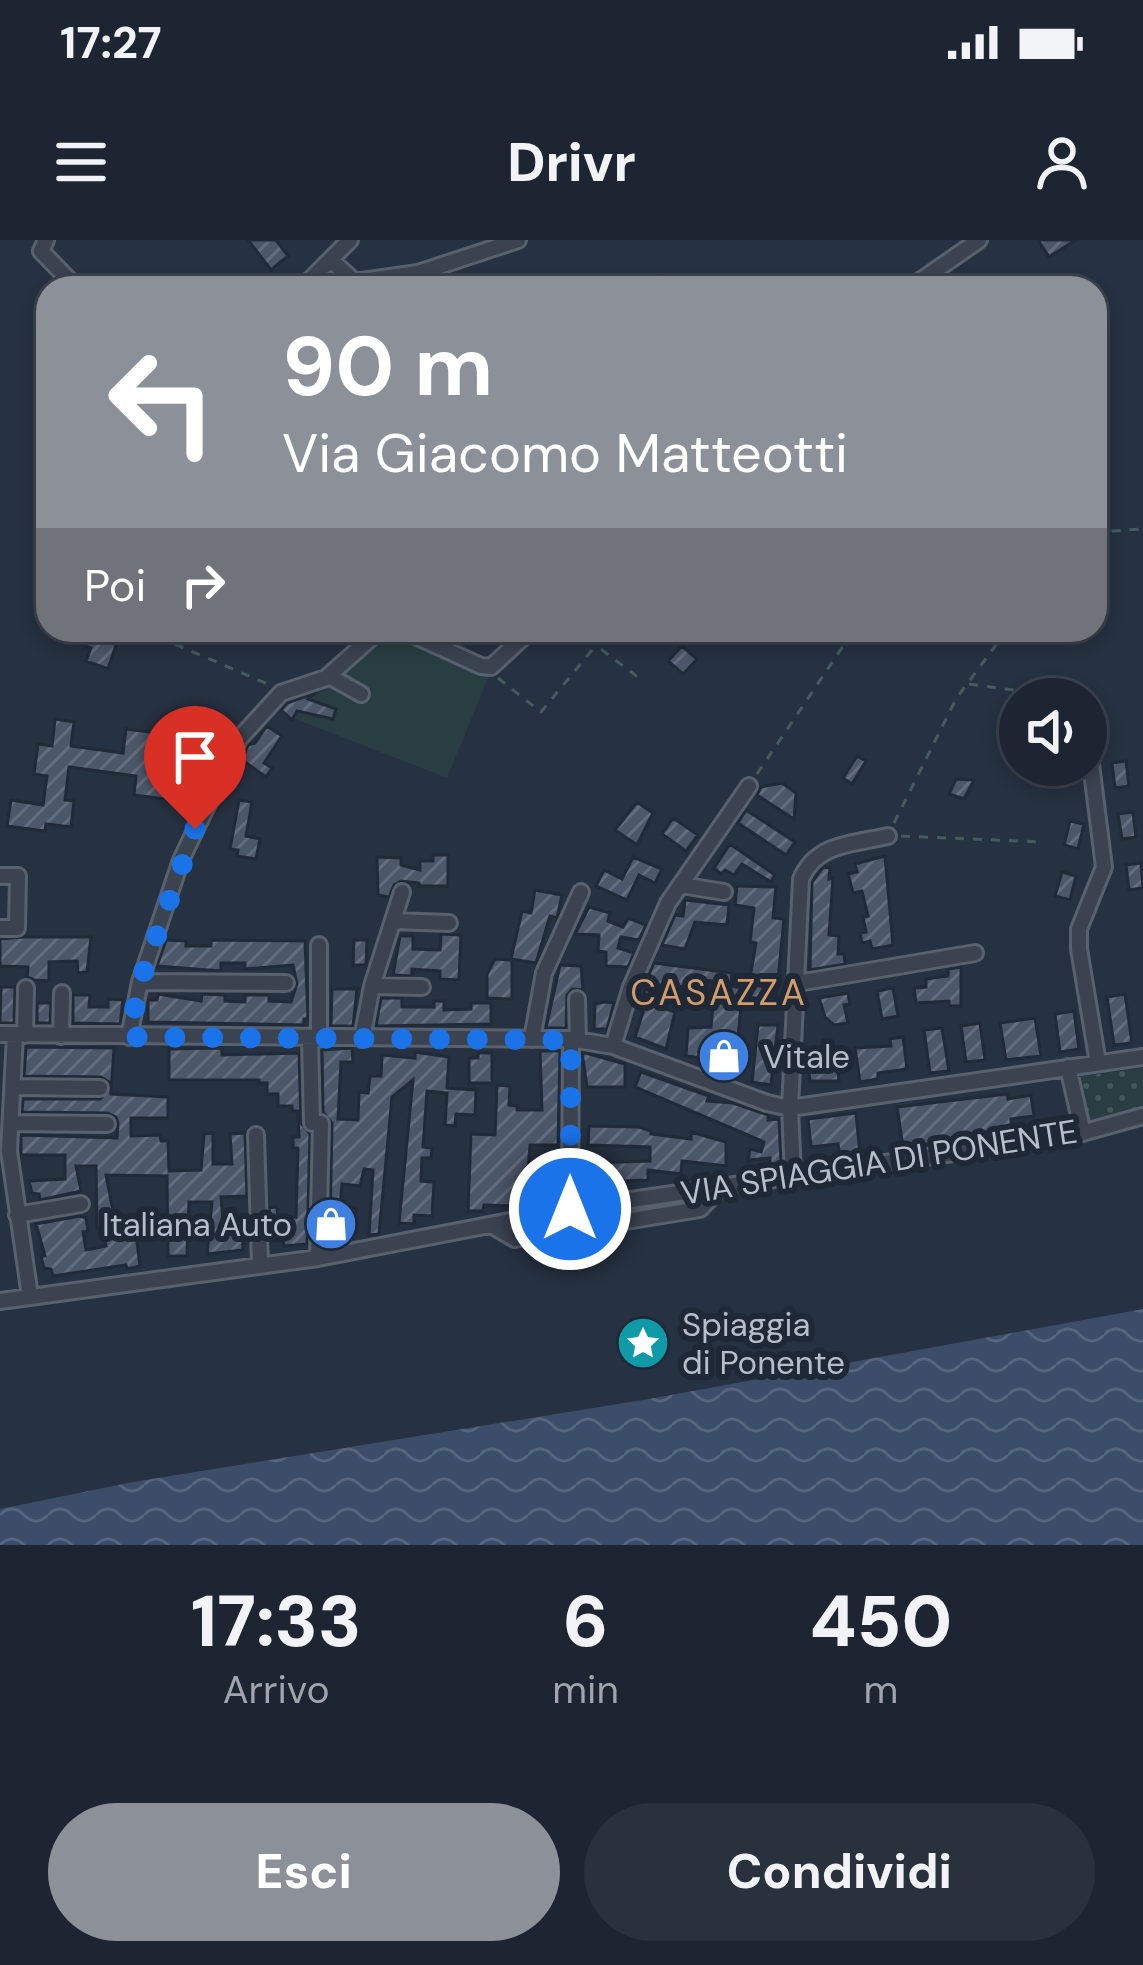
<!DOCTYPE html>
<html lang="it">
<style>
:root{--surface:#1c2531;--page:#29313d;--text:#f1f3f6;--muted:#a0a5ab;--line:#3a424d;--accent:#8c9099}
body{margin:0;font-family:"DM Sans",sans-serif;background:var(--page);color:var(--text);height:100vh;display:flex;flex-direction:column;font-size:45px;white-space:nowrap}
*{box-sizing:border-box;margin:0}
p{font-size:39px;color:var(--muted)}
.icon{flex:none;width:66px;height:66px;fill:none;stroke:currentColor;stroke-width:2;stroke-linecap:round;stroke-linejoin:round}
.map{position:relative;height:1305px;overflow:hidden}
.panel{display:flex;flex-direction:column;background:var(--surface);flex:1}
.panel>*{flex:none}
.banner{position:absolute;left:36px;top:36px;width:1071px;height:366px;border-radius:36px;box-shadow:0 6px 18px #0003,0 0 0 3px var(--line);background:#8c9099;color:#fff;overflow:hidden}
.fabs{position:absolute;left:999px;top:438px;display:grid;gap:24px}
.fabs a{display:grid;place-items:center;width:108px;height:108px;border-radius:50%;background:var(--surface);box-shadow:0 6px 18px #0003,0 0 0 3px var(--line);font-size:60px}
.pin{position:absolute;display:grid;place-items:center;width:102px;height:102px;color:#fff;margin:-123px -51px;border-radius:50% 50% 50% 0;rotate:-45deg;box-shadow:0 0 12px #0007}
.pin .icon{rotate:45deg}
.me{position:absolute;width:132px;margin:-66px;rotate:0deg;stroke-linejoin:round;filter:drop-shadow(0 0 9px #0008)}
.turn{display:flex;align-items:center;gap:42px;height:252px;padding:0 48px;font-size:54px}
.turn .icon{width:156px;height:156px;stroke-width:2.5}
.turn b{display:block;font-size:84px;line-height:102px}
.then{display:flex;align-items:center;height:114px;padding:0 48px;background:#0003;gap:24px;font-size:45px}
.eta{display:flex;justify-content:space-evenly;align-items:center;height:204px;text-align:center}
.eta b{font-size:72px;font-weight:800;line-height:84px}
.cta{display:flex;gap:24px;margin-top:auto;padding:24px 48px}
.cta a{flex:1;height:138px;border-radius:72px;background:var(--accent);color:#fff;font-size:48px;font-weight:800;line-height:138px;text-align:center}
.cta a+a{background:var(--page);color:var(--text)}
.status{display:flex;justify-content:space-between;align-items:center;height:84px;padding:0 60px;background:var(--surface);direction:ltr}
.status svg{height:33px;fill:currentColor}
header{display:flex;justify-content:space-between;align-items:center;height:156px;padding:0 48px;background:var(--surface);font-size:54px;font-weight:800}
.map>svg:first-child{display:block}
.green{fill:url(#green-dots)}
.pitch{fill:#283e42}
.water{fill:url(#water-waves)}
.building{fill:url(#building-hatch);stroke:#212a38;stroke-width:3}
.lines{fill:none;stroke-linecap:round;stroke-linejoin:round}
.minor-casing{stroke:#58616e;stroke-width:20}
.path{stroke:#475b5f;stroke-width:3;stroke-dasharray:9 9;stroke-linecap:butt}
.minor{stroke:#3b4351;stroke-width:14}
.route{stroke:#1a73e8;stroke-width:21;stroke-dasharray:0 37.8}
.labels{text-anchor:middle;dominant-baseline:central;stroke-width:12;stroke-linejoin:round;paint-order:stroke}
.poi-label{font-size:33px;fill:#b7becb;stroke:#1f2836;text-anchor:start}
.street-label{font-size:33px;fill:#b7becb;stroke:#1f2836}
.neighbourhood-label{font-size:36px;letter-spacing:3px;fill:#d49c69;stroke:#1f2836}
</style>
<div class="status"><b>17:27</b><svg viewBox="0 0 49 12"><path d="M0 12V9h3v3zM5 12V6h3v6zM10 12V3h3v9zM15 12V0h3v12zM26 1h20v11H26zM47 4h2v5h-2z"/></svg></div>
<header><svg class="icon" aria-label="menu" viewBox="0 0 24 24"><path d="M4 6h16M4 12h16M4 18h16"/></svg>Drivr<svg class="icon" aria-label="person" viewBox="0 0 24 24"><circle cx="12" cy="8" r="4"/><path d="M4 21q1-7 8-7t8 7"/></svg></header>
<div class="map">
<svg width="1143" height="1305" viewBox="0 0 1143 1305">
<defs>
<pattern id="green-dots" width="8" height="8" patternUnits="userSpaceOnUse" patternTransform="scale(3)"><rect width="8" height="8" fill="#283e42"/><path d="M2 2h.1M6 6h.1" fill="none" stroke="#45585c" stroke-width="1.8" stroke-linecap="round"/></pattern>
<pattern id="water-waves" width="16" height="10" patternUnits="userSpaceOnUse" patternTransform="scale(3)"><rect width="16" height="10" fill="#3c4d69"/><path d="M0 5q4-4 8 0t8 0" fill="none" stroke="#56657d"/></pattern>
<pattern id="building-hatch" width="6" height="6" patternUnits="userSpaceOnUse" patternTransform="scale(3)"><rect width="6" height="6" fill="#4d576a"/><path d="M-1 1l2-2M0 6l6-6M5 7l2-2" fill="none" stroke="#646d7e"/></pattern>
</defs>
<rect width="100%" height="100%" fill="#263141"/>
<!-- green -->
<path class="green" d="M1143 828V869L1087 885 1077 837Z"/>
<!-- pitch -->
<path class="pitch" d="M388 392 399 394 489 436 447 538 293 478 303 462 328 448 376 398Z"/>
<!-- water -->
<path class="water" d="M1143 1069V1305H0V1269L133 1242 649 1159Z"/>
<!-- building -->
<path class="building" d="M248 0H276L288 16 271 30Z
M1038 0H1076L1049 17Z
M659 34 671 40 669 44 677 48H644L650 35 657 38Z
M85 390 101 393 102 390H121L108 429 86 421 91 408 80 404Z
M682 406 697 419 683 434 668 421Z
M315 453 308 459 336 469 333 479 297 471 292 480 281 470 287 463Z
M55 479 74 482 71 506 123 513 126 489 181 496 173 560 134 555 136 536 69 527 65 560 74 561 71 587 46 584 45 591 7 586 11 560 43 565 47 536 34 534 38 504 52 506Z
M267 486 282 496 264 523 272 528 266 537 242 520 248 505 255 503Z
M857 516 866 521 852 544 843 538Z
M1126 521 1129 546 1115 548 1112 523Z
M956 539 974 540 964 559 949 554Z
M782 543 796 553 794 579 757 555 761 547Z
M239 560 252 562 246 596 260 599 256 619 237 616 238 610 230 609Z
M637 562 653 573 637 605 615 590Z
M746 570 795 602 786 615 738 583Z
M1133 572 1136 597 1122 599 1118 574Z
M673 578 698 595 686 611 662 594Z
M1070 581 1084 584 1078 609 1064 605Z
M730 604 775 635 771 642 742 624 734 635 725 630 721 634 714 628Z
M433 615H448V646H419V643L401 641 394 645 389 657 378 655 377 617 401 618V625L420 630V621H433Z
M885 616 893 705 872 709 870 701 862 703 860 693 866 692 863 677 868 676 862 651 853 653 848 634 857 632 855 624Z
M633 617 662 629 655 643 639 635 627 660 596 646 604 630 622 639Z
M1141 623 1143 648 1129 650 1126 625Z
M823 627 830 628 829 639 833 638 829 695 839 696 838 714H844L845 724 810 730 812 642Z
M1062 632 1076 636 1070 660 1055 656Z
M737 646 776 647 773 678 784 679 775 769 741 764 736 822 686 816 688 788 711 787 715 741 693 739 688 747 659 745 657 766 675 772 666 809 635 797 644 769 645 743 654 723 732 733 731 746 748 749 756 703 750 702 754 668 735 665Z
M535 650 562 655 557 678 550 676 536 723 511 719 522 671 531 673Z
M685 660 729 665 727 685 695 682 685 709 662 705 675 675 683 676Z
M589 667 610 673 608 681 623 687 628 678 646 685 639 700 621 697 618 708 634 713 628 727 606 726V712L598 711 599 695 575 694Z
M441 694 461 695 459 740 440 739V731L412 729V736L393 735 400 696H413V709L440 710Z
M24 697H91L87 732 78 733 77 721 49 722V741L34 740 27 737 28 727 0 726V699Z
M166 700 186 701V706H211V700L305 701 308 779H304V785L148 782V760H157L158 754 201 761 202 754 225 755V761L245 762V755H269V761L291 762 297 744 293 725 245 729V723H221V731L157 726Z
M354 700H367L366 725H353Z
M495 719 512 720V759L487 758V734Z
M560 725 581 726 583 750 572 749 567 755 566 788H546Z
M961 727V766H949V761L916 763 914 748 926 747V739L948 736V729Z
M1 747H15L14 783H0Z
M893 748 898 776 882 779 877 751Z
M332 749H357L353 786H331Z
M848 753 850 764 844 765 848 783 834 785 825 777 819 758Z
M1125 754 1132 803 1114 805 1107 757Z
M73 755H90L89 767H108V759L123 760 120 784 73 783Z
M381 758H402V767H434V761H444V770L471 769V763H491V784L376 786Z
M604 762 614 763 607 789H594L595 764Z
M37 763H51L50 783H37Z
M1074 771 1079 809 1060 812 1055 774Z
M1035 778 1041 816 1006 820 1000 783Z
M980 783 985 820 966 822 961 786Z
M758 785H778L771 845 752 842Z
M942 788 949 831 930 833 924 790Z
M903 797 907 829 878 833V839L860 842 855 808 891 806 890 799Z
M26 807 114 808 111 854 168 857V878H131V896L160 895 161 901H168L169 931 201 930 204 894 213 893V924H232L230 894 245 893 247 956 221 957 223 980H242L243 1010 207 1014 212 962H189L187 1016H168L167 936 106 935 118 996 136 993 140 1026 127 1029 126 1025 53 1036 51 1029 44 1028 41 1016H45L36 984 80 976 86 978 88 991 83 992 86 1010 106 1006 102 987 97 989 96 926H76L81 951 40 960 39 954 32 953 29 941 65 939V915H21V895L117 898 118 883 116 877 107 873 22 872 23 859H100L111 849 109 842 101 837 24 836Z
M222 808V815L299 813 301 883 310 894 307 1004 284 1006 283 1001H271L269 968 277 967 278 977H296L298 908H293V897H299L298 871H292V866H278V854H267V843H259V840H169V809Z
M352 808 353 822H341L338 879 358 880 359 852 368 853 370 836H381L382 815 415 818V812L449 817 447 848 476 850 475 875 456 874 455 886 445 885 447 853 427 851 423 907 432 908 431 918H422L421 941 434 942 432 976 414 975V984L399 983 413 840 392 857 379 994 369 995 373 930 364 929 360 946 342 944 340 966 356 968 352 988H330L332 883 323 872 322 810Z
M540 811H560L558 905H530L528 931 559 932V952H529V960H516L515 966 484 965 483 971H468L471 894 495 895 497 845 510 846 509 865 517 866V870H542Z
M582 812 625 824V847H587Z
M816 812 818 819 836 817 839 841H810L806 813Z
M478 813H492V843H469V818H478Z
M641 832 709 856 707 861 733 863 768 875V880L779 879 781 923 770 925V918L748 920 750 909 761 912 764 902 635 847Z
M1007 854 1008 859 1031 855 1034 876 1011 879 1012 889 978 893 979 897 903 907 897 867Z
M856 873 860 914 840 917 838 904 811 907 808 879Z
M589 886 639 887 651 891V894L691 899V892L726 902V926L682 921 681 934 648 930V940L599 942V952L589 953V923L650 921V907L588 905Z"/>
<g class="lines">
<!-- minor casing -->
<g class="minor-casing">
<path id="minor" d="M46 0 41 11 77 48
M331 20 355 42 418 33 518 0
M302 48 350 0
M910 48 979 0
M402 390 481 426 491 427 531 390
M329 436 361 454
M1089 508 1104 627 1079 689V709L1098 823
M0 636H18L17 688H0
M681 645 724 652
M393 681 449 683
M140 742 286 743
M798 743 975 713
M372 746 422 747
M577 759 578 801
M0 794 571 799 613 806 767 863 790 868 1143 817
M15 795 9 911 30 1056
M25 795 26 748
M61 796 62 753
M129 797 140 742 181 620 239 499 281 453 326 438 380 390
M310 799 312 883H321L318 1018
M319 799V705
M362 799 372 746 402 652
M532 799 544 733 581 652
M613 806 631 747 668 663 749 546
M1068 827 1083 893
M13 847 100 848
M11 883 107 884
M256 895 260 1025
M793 935 790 868 801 639C816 603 853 604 888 596
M570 969 571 799
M17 975 81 964
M491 985 515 999 700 969 722 946
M0 1061 318 1018 583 967 1071 896 1143 876"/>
</g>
<!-- path -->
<path class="path" d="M1095 298 1113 291 1142 289
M142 390 270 445
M498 438 541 472 592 410H602L643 441
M969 444 1042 454
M757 534 854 390
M894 583 956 459 1007 390
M901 596 1043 602"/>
<!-- minor -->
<use href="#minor" class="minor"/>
</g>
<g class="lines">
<!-- route -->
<path class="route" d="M195 589 140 742 129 797 571 800 570 969"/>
</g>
<!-- icons -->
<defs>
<g id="shop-disc" transform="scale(2.7)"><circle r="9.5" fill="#3f7fe0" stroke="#1f2836"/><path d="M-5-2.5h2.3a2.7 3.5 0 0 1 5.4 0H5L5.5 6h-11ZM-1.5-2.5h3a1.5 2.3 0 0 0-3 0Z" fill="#fff"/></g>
<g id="sight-disc" transform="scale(2.7)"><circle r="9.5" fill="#0f9aa8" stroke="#1f2836"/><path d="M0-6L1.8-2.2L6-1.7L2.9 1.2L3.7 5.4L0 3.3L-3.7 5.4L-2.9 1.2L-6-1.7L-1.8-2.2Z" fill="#fff"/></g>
</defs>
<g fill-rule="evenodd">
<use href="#shop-disc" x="724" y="816"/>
<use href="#shop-disc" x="331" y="984"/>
<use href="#sight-disc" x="643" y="1103"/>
</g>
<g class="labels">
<!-- poi labels -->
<g class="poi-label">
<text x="763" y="816">Vitale</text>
<text x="292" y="984" text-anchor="end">Italiana Auto</text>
<text x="682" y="1084">Spiaggia<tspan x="682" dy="38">di Ponente</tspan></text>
</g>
<!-- street labels -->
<g class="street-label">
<text transform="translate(879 922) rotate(-9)">VIA SPIAGGIA DI PONENTE</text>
</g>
<!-- neighbourhood labels -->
<g class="neighbourhood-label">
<text x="719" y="752">CASAZZA</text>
</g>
</g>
</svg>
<div class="fabs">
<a><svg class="icon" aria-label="sound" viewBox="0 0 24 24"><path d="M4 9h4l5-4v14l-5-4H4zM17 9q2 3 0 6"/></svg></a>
</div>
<div class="pin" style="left:195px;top:589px;background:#d93025"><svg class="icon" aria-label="arrive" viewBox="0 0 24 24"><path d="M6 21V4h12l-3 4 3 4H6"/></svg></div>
<svg class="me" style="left:570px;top:969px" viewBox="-20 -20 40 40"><circle r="17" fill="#1a73e8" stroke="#fff" stroke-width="3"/><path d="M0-11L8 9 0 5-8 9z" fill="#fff"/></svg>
<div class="banner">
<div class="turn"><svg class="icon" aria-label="left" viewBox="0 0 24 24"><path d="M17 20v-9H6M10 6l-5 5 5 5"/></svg><div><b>90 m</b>Via Giacomo Matteotti</div></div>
<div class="then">Poi<svg class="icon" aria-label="right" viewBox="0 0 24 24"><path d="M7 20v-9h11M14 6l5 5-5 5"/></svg></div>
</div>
</div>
<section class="panel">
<div class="eta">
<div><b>17:33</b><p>Arrivo</p></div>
<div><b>6</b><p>min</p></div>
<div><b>450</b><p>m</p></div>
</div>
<div class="cta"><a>Esci</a><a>Condividi</a></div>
</section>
